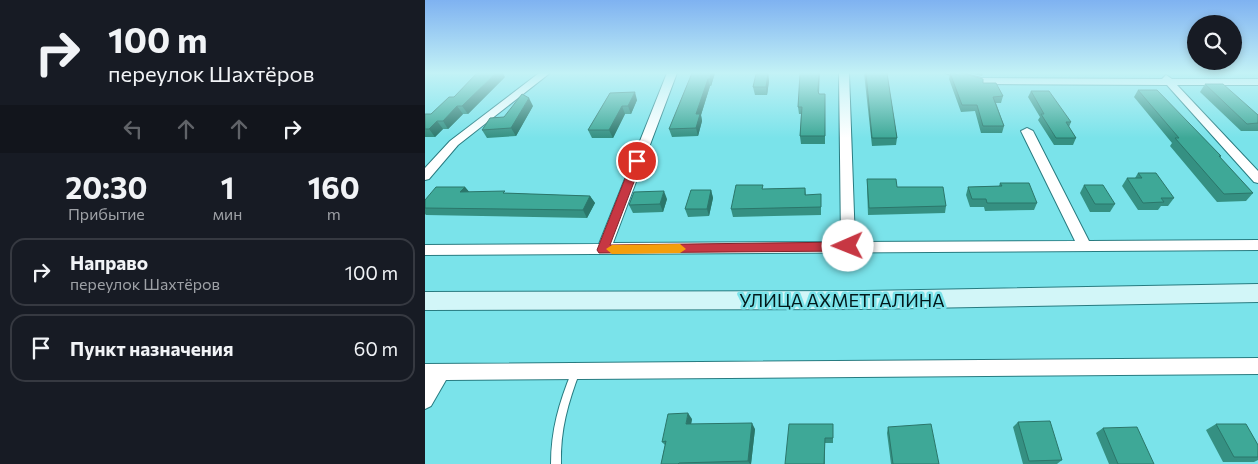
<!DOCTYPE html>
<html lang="ru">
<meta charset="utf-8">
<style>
:root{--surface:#171b24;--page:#20242c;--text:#f1f3f6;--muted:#9ea1a6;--line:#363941}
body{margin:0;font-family:Commissioner,sans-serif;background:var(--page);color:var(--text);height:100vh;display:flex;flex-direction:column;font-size:19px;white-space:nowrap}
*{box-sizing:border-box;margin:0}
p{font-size:16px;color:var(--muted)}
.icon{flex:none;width:28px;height:28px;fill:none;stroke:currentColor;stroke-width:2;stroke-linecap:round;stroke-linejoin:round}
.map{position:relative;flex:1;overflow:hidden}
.side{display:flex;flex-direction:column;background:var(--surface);width:425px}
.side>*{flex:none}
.guide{background:#171b24;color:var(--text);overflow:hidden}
.fabs{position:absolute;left:762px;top:15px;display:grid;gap:10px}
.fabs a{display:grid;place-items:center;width:55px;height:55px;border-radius:50%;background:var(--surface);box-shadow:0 2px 8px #0003;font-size:25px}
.pin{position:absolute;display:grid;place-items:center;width:42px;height:42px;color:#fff;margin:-21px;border:2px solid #fff;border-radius:50%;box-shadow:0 1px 5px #0007}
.me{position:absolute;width:55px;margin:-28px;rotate:269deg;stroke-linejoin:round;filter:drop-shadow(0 0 4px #0008)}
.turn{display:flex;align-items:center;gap:18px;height:105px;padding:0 25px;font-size:22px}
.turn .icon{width:65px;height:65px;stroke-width:2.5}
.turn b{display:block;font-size:35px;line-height:42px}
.lanes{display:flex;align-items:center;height:48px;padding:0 25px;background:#0003;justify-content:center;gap:25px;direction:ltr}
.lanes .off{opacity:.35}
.eta{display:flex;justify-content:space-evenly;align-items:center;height:85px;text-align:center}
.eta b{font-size:30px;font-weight:700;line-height:35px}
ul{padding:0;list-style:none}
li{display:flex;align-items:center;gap:15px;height:68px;margin:0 10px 8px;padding:0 15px;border:2px solid var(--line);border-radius:15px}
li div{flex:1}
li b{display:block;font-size:19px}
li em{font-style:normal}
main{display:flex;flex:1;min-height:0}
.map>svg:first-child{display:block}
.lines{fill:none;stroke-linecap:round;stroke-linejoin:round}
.lane-casing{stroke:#287b80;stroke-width:2}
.street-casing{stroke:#287b80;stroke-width:2}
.secondary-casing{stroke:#287b80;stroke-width:2}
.lane{fill:#fff;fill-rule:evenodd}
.street{fill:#fff;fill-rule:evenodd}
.secondary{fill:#d2f6f8;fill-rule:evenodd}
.wall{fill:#359082}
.shaded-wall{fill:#2b766a}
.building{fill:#3ea897;stroke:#2b766a}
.route{fill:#c73743;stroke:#81242c}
.slow{fill:#f59e0b}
.labels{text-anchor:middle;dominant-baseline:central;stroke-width:5;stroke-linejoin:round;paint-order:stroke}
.street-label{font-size:18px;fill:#03191b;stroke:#7ae3ea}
</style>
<main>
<section class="side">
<div class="guide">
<div class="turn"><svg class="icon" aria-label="right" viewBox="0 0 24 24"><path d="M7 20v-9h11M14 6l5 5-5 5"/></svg><div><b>100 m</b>переулок Шахтёров</div></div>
<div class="lanes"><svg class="icon off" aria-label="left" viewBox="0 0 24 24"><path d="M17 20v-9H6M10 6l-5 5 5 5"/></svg><svg class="icon off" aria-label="ahead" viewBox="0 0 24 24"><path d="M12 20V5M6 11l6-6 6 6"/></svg><svg class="icon off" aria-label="ahead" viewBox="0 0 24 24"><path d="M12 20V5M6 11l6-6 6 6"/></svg><svg class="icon" aria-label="right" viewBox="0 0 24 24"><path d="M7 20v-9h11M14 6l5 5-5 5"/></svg></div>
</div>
<div class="eta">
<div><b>20:30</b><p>Прибытие</p></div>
<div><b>1</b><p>мин</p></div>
<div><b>160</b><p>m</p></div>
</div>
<ul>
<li><svg class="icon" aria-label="right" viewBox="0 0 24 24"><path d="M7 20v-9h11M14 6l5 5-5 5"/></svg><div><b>Направо</b><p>переулок Шахтёров</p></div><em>100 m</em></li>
<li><svg class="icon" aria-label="arrive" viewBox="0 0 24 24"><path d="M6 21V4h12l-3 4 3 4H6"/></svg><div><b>Пункт назначения</b></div><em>60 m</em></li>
</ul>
</section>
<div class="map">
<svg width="833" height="464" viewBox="0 0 833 464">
<rect width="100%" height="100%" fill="#7ae3ea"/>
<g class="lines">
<!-- lane casing -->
<g class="lane-casing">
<path id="lane" d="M151 367 154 368 155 371C143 403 135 430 136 464H126C126 430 134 403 147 371L148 368Z"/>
</g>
<!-- street casing -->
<g class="street-casing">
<path id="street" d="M114 73H125L33 145 4 179 0 180V168L25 141Z
M242 73H252L188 243 416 242 414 73H424L430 242 650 241 596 131 602 128 608 131 664 241 833 240V250L0 255V245L174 244Z
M520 73H537L556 78 737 79 741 75 747 79H833V85H752L833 171V183L829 182 742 85 556 84Z
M833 358V374L21 380 6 406 0 409V364Z"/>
</g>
<!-- secondary casing -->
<g class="secondary-casing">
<path id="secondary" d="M833 284V302L440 309 0 310V292L440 291Z"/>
</g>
<!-- lane -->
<use href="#lane" class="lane"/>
<!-- street -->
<use href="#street" class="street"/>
<!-- secondary -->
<use href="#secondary" class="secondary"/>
</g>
<!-- wall -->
<path class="wall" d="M267 73H290L286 86H285L276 115 277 121 273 136 247 137 244 129Z
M343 73 344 81 342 95H330L328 87Z
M395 73 394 93V94H400V144H376L375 136 376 114H374L373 107Z
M439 73H462L472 138 471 145 447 146Z
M525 73H529L558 83 578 96 576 103H571L579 126 577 133H556L550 111 536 112 524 79Z
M544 73H558L557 76Z
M80 77 43 114H38L23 129H18L10 137H0V114H6L29 97Z
M780 84 833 115V131H816L775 92Z
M713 90 796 156 795 158 828 193 821 201 792 202 745 146 747 143 709 97Z
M606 91 646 122 644 127 651 138 648 145H629L613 120 615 117 603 97Z
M185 93 212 100 206 114H200L188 138H167L163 130Z
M108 106 91 136 62 138 57 130Z
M713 173 749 198 743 206H736L733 210H713L697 186 702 178H710Z
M442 179 472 187 521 206 520 213 443 215 442 186Z
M575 183 612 203 609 210 560 211 559 207H545L541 195 543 187 574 186Z
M659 185 690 204 685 212H665L655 193Z
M40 187 44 192 165 196 170 203 162 218 1 215 0 214V200Z
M380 188 381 195 396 202V215L308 217 306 209 338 189Z
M286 190 288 198 284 216 263 217 260 209Z
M242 199 238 212 208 213 204 205Z
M267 419 266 424 330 429 326 464H236L240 445 237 442Z
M593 422 637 460 632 464H598L588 427Z
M408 424V443H400V464H360Z
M791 424 833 445V460L829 462H798L781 430Z
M463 427 514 464H466L462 433Z
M678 428 729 464H684L671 433Z"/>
<!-- shaded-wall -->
<path class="shaded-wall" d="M71 73H78L80 77 43 114 37 106Z
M286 73H290L286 86 285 79Z
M343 73 344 81 342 95 341 87Z
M283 79 285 86 276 115 277 121 273 136 271 128V114Z
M210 92 212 100 206 114 203 106Z
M104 98 108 106 91 136 86 128Z
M32 106 38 114 23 129 18 121Z
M197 106 200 114 188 138 184 130Z
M12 121 18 129 10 137 4 129Z
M40 187 46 194 35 192Z
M286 190 288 198 284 216 282 209Z
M239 191 242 199 238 212 235 204Z
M165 196 170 203 162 218 158 210Z
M263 413 267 419 265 430 261 424Z
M327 423 330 429 326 464H325L323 461Z"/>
<!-- building -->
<path class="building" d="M52 73H71L37 106H32L18 121H12L4 129H0V114H6L24 97H29Z
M267 73H286L285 79H283L271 114H275L271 128 244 129Z
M343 73 341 87H328L331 74Z
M375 73H394L393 91 394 94H400V136H375L377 107H373Z
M441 73H462L472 138H447Z
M525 73 534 75 535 73H537L558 79V83H571L578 96 568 97 579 126H558L552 105H537Z
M780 84H798L833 115V123L822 124Z
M713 90H732L796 156H794L828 193 799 194 750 138H754Z
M606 91H624L646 122H641L651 138H631L616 114H619Z
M210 92 203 106H197L184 130H163L185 93Z
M97 94 104 98 86 128 57 130 65 118 79 117Z
M713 173H731L749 198H736L739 202 718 203 702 178H717Z
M442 179H471L472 187H518L521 206 444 208Z
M575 183H604L612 203H562L561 199H547L543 187 577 186Z
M311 185H338L337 189 380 188V195L396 194V207L306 209Z
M659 185H678L690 204H670Z
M11 187H40L35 192 80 191 78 193 165 196 158 210 0 208V200Z
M266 190H286L282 209H260Z
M239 191 235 204 204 205 209 192Z
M263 413 261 424 327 423 323 461 254 463 253 464H236L241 441 237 442 243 414Z
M625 421 637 460 604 461 593 422Z
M364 424H408V438H400L399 464H360Z
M506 424 514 464H468L463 427Z
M791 424H821L833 445V457H809Z
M712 427 729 464H693L678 428Z"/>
<!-- sky -->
<linearGradient id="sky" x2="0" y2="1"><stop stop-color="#7fb2f1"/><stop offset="0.53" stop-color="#c3f2f6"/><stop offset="1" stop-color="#c3f2f6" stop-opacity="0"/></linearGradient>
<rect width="833" height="138" fill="url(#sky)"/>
<!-- route -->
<path class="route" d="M212 158 217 161 185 245 423 242 429 246 423 251 174 253 172 250 207 161Z"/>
<!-- slow -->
<path class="slow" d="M255 244 261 249 255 253 187 254 181 249 187 245Z"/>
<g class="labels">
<!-- street labels -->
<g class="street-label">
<text x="417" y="300">УЛИЦА АХМЕТГАЛИНА</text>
</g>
</g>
</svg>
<div class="fabs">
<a><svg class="icon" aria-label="search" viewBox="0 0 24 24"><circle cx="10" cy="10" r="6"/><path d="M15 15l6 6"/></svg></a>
</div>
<div class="pin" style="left:212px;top:161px;background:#d93025"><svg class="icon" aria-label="arrive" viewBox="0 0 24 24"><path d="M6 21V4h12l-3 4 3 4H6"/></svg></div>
<svg class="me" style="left:423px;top:246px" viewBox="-20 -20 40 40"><circle r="19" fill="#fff"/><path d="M0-13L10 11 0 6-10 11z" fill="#c73743"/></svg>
</div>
</main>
